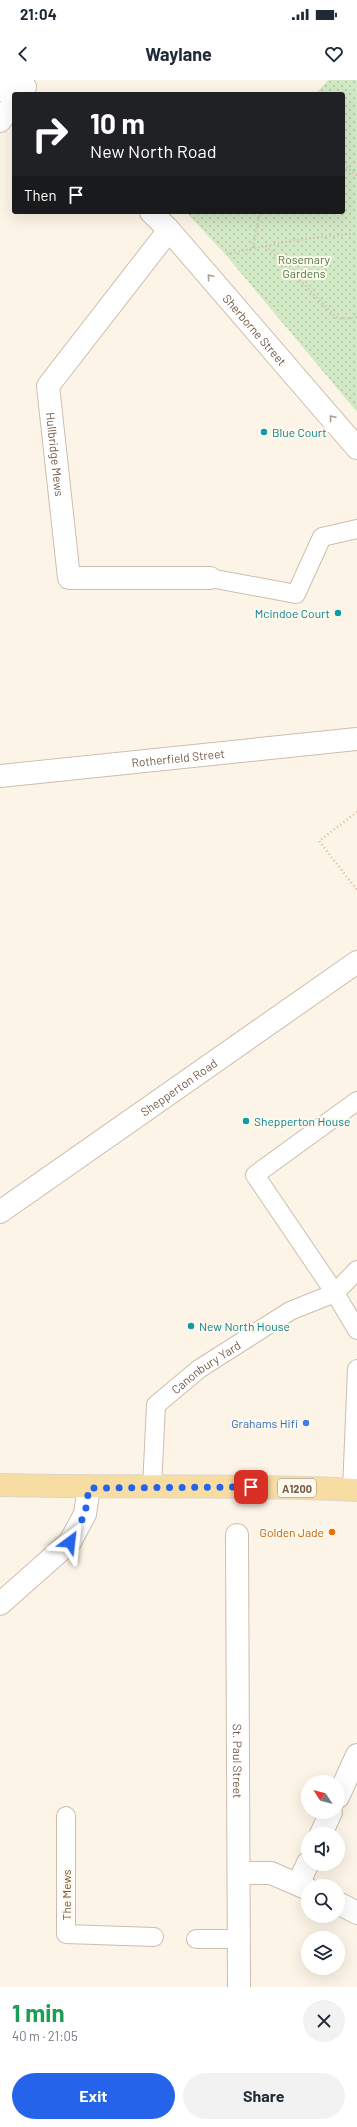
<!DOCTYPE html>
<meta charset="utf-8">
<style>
:root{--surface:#fff;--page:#f2f2f3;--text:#1f2937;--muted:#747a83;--accent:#2563eb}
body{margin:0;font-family:Barlow,sans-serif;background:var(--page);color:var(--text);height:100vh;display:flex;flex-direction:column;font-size:15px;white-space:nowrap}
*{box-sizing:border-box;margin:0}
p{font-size:13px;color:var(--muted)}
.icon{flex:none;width:22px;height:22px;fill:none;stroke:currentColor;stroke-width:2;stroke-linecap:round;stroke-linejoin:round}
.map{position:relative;height:1907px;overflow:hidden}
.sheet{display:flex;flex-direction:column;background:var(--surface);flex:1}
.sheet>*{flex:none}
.top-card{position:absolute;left:12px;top:12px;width:333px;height:122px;border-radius:4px;box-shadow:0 4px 16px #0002;background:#202124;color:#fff;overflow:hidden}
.needle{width:26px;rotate:306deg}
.tools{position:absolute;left:301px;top:1695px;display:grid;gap:8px}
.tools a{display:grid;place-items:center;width:44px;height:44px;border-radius:50%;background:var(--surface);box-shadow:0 4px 16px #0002;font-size:20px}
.pin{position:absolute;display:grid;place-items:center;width:34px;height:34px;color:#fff;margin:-17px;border-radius:8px;box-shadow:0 2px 6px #0006}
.me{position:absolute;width:44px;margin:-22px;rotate:30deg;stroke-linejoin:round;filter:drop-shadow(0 0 3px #0008)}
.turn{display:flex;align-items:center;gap:14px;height:84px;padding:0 12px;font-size:18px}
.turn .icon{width:52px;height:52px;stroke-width:2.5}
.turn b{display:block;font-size:28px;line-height:34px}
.then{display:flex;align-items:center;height:38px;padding:0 12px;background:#0003;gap:8px;font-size:15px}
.round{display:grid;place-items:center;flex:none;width:42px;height:42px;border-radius:21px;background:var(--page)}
.overview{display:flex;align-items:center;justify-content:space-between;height:68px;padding:0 12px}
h1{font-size:24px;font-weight:700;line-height:30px;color:#1e9e55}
.action{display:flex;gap:8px;margin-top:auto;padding:8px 12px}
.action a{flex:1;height:46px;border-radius:24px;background:var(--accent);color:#fff;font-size:16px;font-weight:700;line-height:46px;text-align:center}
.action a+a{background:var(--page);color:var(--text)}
.status{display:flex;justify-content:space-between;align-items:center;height:28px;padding:0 20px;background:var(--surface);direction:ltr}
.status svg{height:11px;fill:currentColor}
header{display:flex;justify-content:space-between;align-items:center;height:52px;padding:0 12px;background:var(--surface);font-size:18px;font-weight:700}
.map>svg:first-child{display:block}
.park{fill:url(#park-dots)}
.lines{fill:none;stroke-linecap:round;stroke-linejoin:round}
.lane-casing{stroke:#cdbdae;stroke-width:20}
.street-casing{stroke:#cdbdae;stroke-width:24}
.primary-casing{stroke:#dbd5d0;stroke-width:24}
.path{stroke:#d5b9a3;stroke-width:2.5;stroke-dasharray:1 3;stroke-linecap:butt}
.lane{stroke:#fff;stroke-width:18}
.street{stroke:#fff;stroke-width:22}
.primary{stroke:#f7dda2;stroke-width:22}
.oneway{stroke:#ac9e94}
.route{stroke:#2563eb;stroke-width:7;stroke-dasharray:0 12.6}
.culture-dot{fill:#0f9aa8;stroke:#fef9ed;stroke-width:1.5}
.shop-dot{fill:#3f7fe0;stroke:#fef9ed;stroke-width:1.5}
.food-dot{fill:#e8710a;stroke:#fef9ed;stroke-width:1.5}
.labels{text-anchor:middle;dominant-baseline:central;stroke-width:4;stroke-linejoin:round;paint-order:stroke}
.shield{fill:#fef9ed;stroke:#9e8c7c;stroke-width:1}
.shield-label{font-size:11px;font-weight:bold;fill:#755d4c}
.park-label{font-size:12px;fill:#517944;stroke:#fef9ed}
.street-label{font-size:12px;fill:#755d4c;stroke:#fef9ed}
.culture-label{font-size:12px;fill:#0d838f;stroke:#fef9ed;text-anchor:start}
.shop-label{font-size:12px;fill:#366cbe;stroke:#fef9ed;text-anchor:end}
.food-label{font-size:12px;fill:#c56008;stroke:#fef9ed;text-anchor:end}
</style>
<div class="status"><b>21:04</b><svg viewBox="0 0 49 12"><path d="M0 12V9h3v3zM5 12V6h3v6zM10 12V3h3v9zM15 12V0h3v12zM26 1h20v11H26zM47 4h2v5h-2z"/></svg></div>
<header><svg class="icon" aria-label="back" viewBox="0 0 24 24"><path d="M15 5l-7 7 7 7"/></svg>Waylane<svg class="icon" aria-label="heart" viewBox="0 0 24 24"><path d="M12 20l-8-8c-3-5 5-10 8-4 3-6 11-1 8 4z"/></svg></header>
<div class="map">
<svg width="357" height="1907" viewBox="0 0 357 1907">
<defs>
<pattern id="park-dots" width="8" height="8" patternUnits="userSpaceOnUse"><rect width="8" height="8" fill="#d2e9c6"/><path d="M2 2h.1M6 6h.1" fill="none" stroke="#afc0a3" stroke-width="1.8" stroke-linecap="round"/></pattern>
</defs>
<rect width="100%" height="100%" fill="#fcf5e7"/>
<!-- park -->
<path class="park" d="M328 0H357V332L225 174 186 132H343V14H313L318 11Z"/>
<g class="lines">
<!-- lane casing -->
<g class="lane-casing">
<g id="lane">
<path d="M210 498 296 514 322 457 357 449"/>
<path d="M357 1021 255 1095 335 1213 357 1190"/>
<path id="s1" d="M152 1407 156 1325 199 1289 290 1231 335 1213 357 1250"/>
<path d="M352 1410 357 1289"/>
<path d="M66 1736V1854L154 1857"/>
<path d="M196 1859H239"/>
</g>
</g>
<!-- street casing -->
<g class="street-casing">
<g id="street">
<path d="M0 10 25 7"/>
<path d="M0 41 14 22"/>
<path id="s2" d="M151 132 169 150 357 368"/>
<path id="s3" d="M169 150 48 306 69 498H210"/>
<path id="s4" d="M0 696 357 659"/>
<path id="s5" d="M0 1132 357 882"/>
<path id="s6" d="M237 1455 239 1907"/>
<path d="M0 1524 70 1462 85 1434 89 1407"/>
<path d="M338 1717 357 1675"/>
<path d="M321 1754 331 1732"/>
<path d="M239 1793H271L308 1809"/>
<path d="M298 1804 308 1783"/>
<path d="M338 1823 357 1833"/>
</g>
</g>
<!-- primary casing -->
<g class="primary-casing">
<path id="primary" d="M0 1405C119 1408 238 1404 357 1410"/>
</g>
<!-- path -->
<path class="path" d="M343 80 346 87 357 95
M266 166 338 239 354 238 357 236
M253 168 260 132
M227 174 295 160 357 153
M357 732 319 761 357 810"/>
<!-- lane -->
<use href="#lane" class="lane"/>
<!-- street -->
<use href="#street" class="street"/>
<!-- primary -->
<use href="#primary" class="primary"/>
</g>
<!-- one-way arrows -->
<defs><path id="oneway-chevron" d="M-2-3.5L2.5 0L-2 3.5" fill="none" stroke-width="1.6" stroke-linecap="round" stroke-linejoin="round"/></defs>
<g class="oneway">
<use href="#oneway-chevron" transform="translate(210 197) rotate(-131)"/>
<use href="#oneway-chevron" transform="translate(332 338) rotate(-131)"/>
</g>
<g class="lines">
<!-- route -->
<path class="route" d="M70 1462 85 1434 89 1408 251 1407"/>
</g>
<!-- markers -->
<g class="culture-dot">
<circle cx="264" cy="352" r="4"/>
<circle cx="338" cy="533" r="4"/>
<circle cx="246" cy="1041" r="4"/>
<circle cx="191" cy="1246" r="4"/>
</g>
<circle class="shop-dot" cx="306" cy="1343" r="4"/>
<circle class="food-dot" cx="332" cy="1452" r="4"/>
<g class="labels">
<!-- shield labels -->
<rect class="shield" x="278" y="1399" width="38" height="18" rx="3"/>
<g class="shield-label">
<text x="297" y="1408">A1200</text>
</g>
<!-- park labels -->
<g class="park-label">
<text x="304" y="179">Rosemary<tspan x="304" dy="14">Gardens</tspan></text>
</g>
<!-- street labels -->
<g class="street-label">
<text stroke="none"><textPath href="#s2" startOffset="157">Sherborne Street</textPath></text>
<text stroke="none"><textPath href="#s3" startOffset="266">Hullbridge Mews</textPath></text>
<text stroke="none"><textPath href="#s4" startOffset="179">Rotherfield Street</textPath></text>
<text stroke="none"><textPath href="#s5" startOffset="218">Shepperton Road</textPath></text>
<text stroke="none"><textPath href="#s1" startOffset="145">Canonbury Yard</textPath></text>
<text stroke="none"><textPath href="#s6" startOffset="226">St. Paul Street</textPath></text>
<text transform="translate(66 1815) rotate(-90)">The Mews</text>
</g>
<!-- culture labels -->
<g class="culture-label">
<text x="272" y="352">Blue Court</text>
<text x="330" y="533" text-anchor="end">Mcindoe Court</text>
<text x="254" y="1041">Shepperton House</text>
<text x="199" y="1246">New North House</text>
</g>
<!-- shop labels -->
<g class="shop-label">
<text x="298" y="1343">Grahams Hifi</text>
</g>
<!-- food labels -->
<g class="food-label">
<text x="324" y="1452">Golden Jade</text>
</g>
</g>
</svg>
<div class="tools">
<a><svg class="needle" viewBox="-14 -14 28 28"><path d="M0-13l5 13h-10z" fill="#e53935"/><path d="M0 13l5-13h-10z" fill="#747a83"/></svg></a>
<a><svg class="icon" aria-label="sound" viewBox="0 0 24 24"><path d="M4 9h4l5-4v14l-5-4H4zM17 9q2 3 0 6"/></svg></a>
<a><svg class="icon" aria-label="search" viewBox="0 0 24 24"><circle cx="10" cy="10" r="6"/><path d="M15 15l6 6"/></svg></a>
<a><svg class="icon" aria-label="layers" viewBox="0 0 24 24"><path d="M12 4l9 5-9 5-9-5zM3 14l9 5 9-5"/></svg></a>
</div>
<div class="pin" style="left:251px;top:1407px;background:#d93025"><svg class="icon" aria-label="arrive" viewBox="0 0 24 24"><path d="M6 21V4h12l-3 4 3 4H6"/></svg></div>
<svg class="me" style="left:70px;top:1462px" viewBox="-20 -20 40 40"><path d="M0-17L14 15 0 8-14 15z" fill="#2563eb" stroke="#fff" stroke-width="4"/></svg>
<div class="top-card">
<div class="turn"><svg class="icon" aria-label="right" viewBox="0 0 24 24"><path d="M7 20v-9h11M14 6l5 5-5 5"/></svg><div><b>10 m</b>New North Road</div></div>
<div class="then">Then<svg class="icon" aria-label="arrive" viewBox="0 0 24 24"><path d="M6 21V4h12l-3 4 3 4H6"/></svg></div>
</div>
</div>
<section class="sheet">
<div class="overview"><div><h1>1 min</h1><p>40 m · 21:05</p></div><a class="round"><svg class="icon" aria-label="close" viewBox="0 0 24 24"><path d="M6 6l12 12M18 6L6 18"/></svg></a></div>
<div class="action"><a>Exit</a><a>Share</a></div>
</section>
